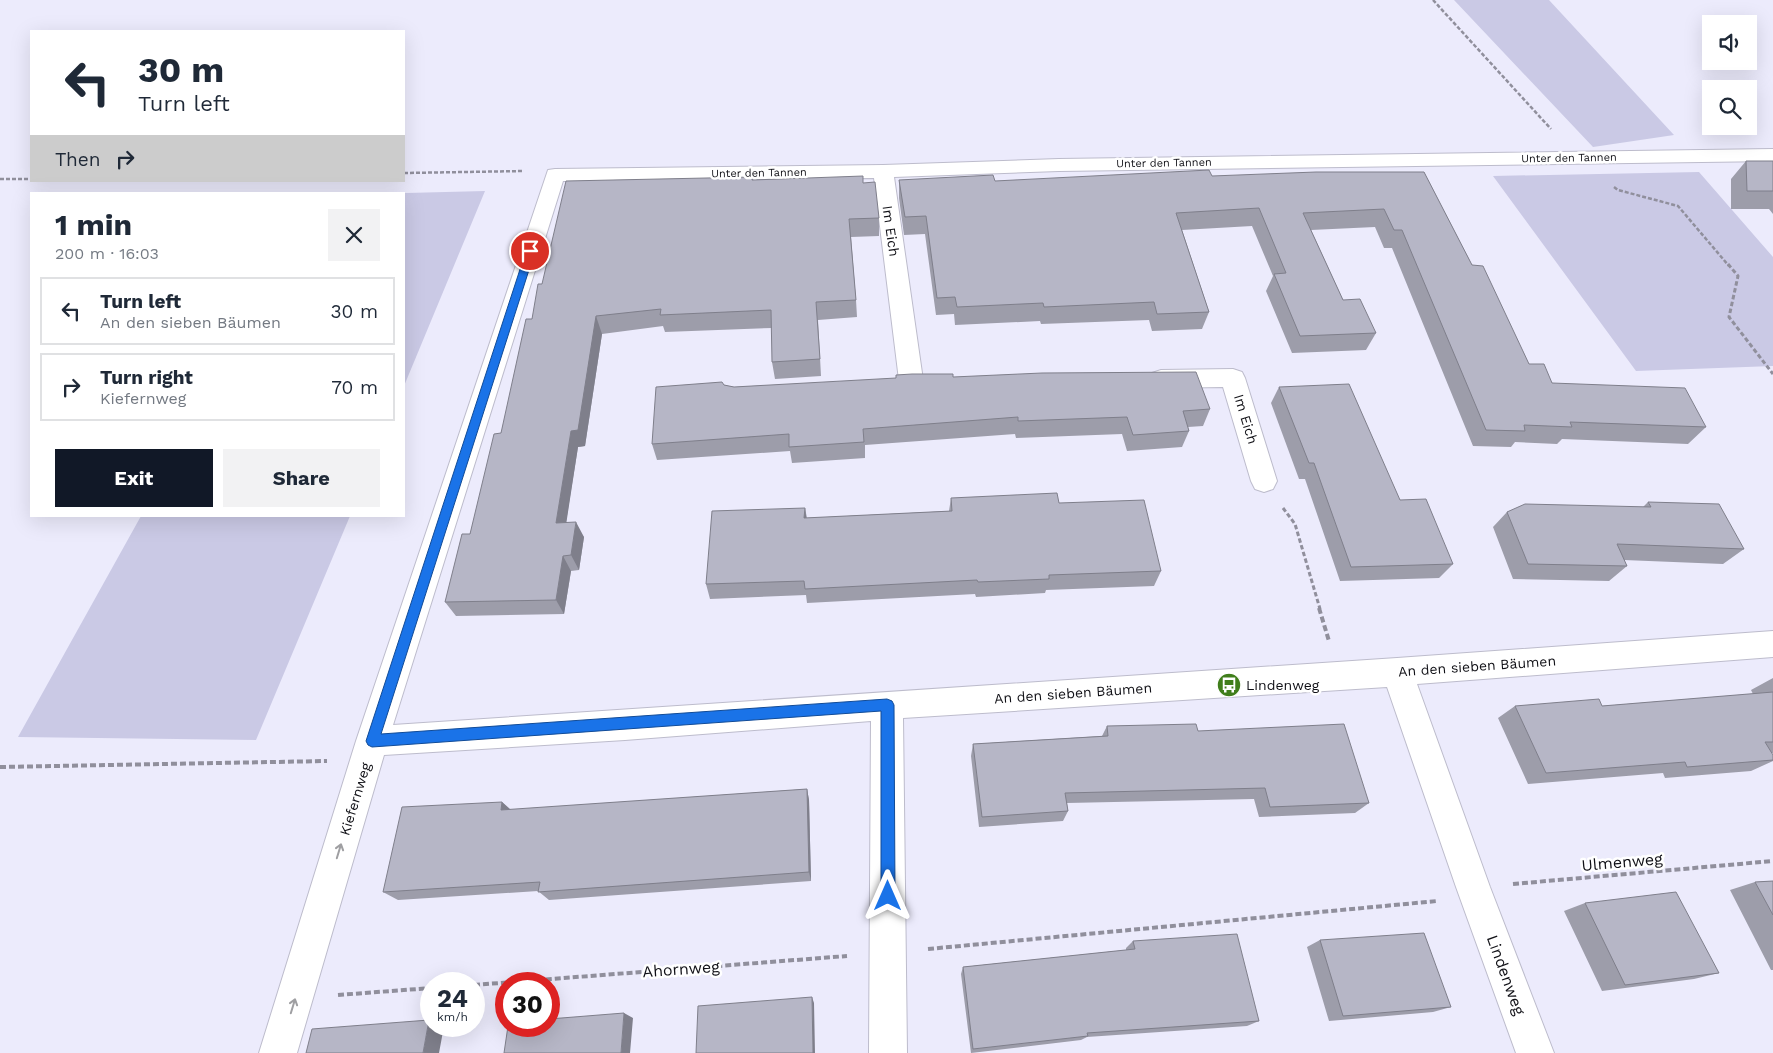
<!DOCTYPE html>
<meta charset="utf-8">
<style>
:root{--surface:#fff;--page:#f2f2f3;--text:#1f2937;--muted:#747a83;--line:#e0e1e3;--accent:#111827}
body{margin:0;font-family:"Work Sans",sans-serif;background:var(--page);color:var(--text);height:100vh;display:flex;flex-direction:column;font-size:19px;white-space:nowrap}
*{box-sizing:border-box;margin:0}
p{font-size:16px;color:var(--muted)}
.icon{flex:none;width:28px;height:28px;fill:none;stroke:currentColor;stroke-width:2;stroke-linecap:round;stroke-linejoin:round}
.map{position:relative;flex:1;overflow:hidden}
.drawer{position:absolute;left:30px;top:192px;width:375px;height:325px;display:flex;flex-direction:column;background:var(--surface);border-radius:0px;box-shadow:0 5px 20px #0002}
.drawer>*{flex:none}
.top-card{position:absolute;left:30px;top:30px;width:375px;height:152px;border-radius:0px;box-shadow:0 5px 20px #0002;background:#fff;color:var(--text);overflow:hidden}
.fabs{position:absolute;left:1702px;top:15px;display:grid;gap:10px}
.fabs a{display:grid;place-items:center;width:55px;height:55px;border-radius:0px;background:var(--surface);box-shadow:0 5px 20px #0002;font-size:25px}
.speed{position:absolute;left:420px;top:972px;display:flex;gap:10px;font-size:25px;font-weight:700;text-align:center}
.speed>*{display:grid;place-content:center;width:65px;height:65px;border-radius:50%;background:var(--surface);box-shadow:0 5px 20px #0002;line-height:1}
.speed small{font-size:12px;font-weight:400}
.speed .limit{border:8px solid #d22;background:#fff;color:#111}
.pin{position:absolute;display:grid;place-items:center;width:42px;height:42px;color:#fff;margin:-21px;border:2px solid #fff;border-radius:50%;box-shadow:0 1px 5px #0007}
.me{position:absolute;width:55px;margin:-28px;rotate:0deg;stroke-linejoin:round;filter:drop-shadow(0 0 4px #0008)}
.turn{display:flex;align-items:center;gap:18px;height:105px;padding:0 25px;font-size:22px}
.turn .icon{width:65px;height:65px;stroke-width:2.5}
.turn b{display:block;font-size:35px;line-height:42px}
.then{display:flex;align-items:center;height:48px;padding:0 25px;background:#0003;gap:10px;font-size:19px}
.round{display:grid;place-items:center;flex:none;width:52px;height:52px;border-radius:0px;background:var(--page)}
.head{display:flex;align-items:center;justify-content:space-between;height:85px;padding:0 25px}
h1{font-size:30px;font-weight:700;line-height:38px}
.button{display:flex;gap:10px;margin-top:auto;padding:10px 25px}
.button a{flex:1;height:58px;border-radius:0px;background:var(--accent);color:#fff;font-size:20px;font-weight:700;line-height:58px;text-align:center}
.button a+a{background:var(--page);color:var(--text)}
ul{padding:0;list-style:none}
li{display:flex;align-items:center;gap:15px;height:68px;margin:0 10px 8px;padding:0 15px;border:2px solid var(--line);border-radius:0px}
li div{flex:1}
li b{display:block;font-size:19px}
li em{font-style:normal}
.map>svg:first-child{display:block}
.green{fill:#cac9e5}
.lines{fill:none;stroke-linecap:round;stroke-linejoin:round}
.minor-casing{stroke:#bdbccc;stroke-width:2}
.path-far2{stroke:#908f9c;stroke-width:2.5;stroke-dasharray:4 2;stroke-linecap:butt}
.path-far1{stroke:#908f9c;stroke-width:3;stroke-dasharray:4.5 2.5;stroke-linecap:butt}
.path{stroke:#908f9c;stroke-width:4;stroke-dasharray:6 3;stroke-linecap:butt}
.minor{fill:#fff;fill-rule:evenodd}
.wall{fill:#9d9daa}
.shaded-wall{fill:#7f7f8b}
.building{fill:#b6b6c6;stroke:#7f7f8b}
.oneway{stroke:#9f9fa2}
.route{fill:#1a73e8;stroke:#114b97}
.labels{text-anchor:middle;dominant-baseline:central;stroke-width:5;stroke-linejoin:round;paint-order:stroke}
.far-street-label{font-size:11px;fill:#101016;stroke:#fff}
.street-label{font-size:14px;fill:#101016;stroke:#fff}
.poi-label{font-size:14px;fill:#101016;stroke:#fff;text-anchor:start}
.near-street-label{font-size:16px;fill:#101016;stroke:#fff}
</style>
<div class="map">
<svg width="1773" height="1053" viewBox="0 0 1773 1053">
<rect width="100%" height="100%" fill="#ecebfc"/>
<!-- green -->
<path class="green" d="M1454 0H1549L1674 135 1593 147Z
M1699 172 1773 257V366L1636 371 1493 176Z
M485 191 404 386V194H367Z
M141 516H350L256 740 18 737Z"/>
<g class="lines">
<!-- minor casing -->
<g class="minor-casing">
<path id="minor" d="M1773 149V161L1059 171 894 177 923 380 920 386 911 389 902 386 899 380 874 178 563 181 393 725 1397 658 1773 631V657L1417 684 1490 887 1554 1053H1516L1456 887 1387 687 903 718 907 1053H869L871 721 625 740 384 755 297 1053H259L356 741 548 170 555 169 883 165 1059 159Z
M1233 369 1242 372 1245 378 1277 481 1273 489 1264 492 1255 489 1251 481 1223 387 1161 388 1152 385 1149 379 1152 373 1161 370Z"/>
</g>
<!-- path-far2 -->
<path class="path-far2" d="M1433 0 1551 129
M404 173 524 171
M0 179H31
M1614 187 1618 190 1678 206 1729 266"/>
<!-- path-far1 -->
<path class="path-far1" d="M1728 264 1738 276 1729 317 1773 374
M1283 508 1295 524 1320 609"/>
<!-- path -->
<path class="path" d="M1319 608 1329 641
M0 767 327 761
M1513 884 1773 861
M928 949 1437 901
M474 985 847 956
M338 995 431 988"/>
<!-- minor -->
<use href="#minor" class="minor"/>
</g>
<!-- wall -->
<path class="wall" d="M1746 161H1773V214L1769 209H1731V179Z
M1424 172 1472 265 1529 364 1552 383 1706 427 1688 444 1562 439 1557 444 1515 442 1511 447 1473 446 1392 248H1384L1375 227 1311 230 1343 300 1376 333 1366 350 1292 353 1266 291 1273 276 1252 226 1182 230 1209 312 1202 329 1152 331 1149 320 1041 324 1040 321 955 325 954 314 936 315 925 234 904 235 899 198V180L995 181Z
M753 177V180L863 183 879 218V236L851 237 856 300 857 317 818 320 821 376 775 379 772 362V328L665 332 663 326 602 334 585 446 578 447 566 522 584 537 579 570 571 571 564 614 456 616 445 602 470 534 501 433 542 284Z
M953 377 1210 409 1203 426 1188 427 1189 431 1182 447 1127 451 1122 434 1016 438 1015 434 865 445V458L792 463 790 451 657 460 652 444 724 385 734 387Z
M1279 387 1400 500 1453 564 1439 578 1340 581 1305 479H1299L1271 403Z
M951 498 1059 503 1161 571 1154 586 1046 590 1045 593 976 597 975 594 807 603 806 595 710 599 706 584 805 508 807 518 949 511Z
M1648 502 1744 549 1723 564 1624 560 1627 566 1609 581 1513 579 1493 527 1507 512 1643 507Z
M1773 678V753H1771L1773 756V761L1751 771 1665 778 1663 773 1528 784 1498 718 1515 706H1602L1753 694 1751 690Z
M1107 726 1198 731 1369 803 1355 813 1259 817 1254 799 1067 803 1068 811 1063 821 979 827 971 756 973 744 1102 736Z
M807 789 809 800 811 881 549 900 538 891 398 900 383 892 502 802 511 810Z
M1773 881V970H1771L1730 890 1755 882Z
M1585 903 1719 973 1694 979 1602 991 1564 911Z
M1320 940 1451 1007 1433 1012 1329 1021 1307 947Z
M1133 941 1259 1021 1247 1026 1087 1037 1081 1040 971 1053 961 974 963 967 1126 950V948Z"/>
<!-- shaded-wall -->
<path class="shaded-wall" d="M596 316 602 334 585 446 578 447 564 538 556 523 571 431Z
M805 508 807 524 804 518Z
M576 522 584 537 579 570 571 555Z
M563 556 571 571 564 614 556 600Z
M807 789 809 800 811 881 809 872Z
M502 802 513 812 501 810Z
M812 997 814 1003 815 1053H813Z
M624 1013 633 1018 630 1053H621Z
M429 1020H431V1026H444L439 1053H423Z"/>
<!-- building -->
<path class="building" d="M1746 161H1773V191H1747Z
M1209 170 1212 176 1316 172H1424L1472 265 1483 266 1529 364H1544L1552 383 1685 388 1706 427 1570 422 1572 427 1524 425 1525 431 1486 430 1402 230H1394L1384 209 1303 213 1343 300 1360 299 1376 333 1300 336 1274 274 1286 273 1259 208 1176 213 1209 312 1157 314 1154 302 1044 307 1043 303 957 307 955 297 937 298 926 216 905 217 899 180 993 175 995 181Z
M863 176V183L875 182 879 218 849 219 856 300 816 302 820 359 772 362 771 310 660 315 661 309 596 316 578 430 571 431 556 523 576 522 571 555 563 556 556 600 445 602 462 534H470L494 434 501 433 526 319H532L538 284H542L566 181 753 177 752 180Z
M1196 372 1210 409 1183 411 1189 431 1133 435 1127 417 1018 421V417L863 429 864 442 789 447V434L652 444 656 387 722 382 724 385 734 387 896 378V375L912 374H953V377L1042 373Z
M1349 384 1400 500 1426 499 1453 564 1351 567 1314 463H1309L1279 387Z
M1057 493 1059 503 1144 500 1161 571 1049 575V579L978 582 977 580 805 589 804 581 706 584 712 511 805 508 804 518 952 511 951 498Z
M1648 502 1719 504 1744 549 1617 544 1627 566 1528 564 1507 512 1525 504 1651 507Z
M1773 692V742H1765L1773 755V760L1687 767 1685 762 1546 773 1515 706 1599 699 1602 706Z
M1196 724 1198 731 1344 724 1369 803 1270 807 1265 788 1065 793 1068 811 982 817 973 744 1108 736 1107 726Z
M807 789 809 872 538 892 540 882 383 892 402 807 502 802 501 810Z
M1773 881V915L1755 882Z
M1676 892 1719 973 1625 985 1585 903Z
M1424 933 1451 1007 1343 1016 1320 940Z
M1237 934 1259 1021 1087 1033 1088 1036 973 1049 963 967 1135 949 1133 941Z
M812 997 813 1053H696L698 1006Z
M624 1013 621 1053H504L508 1026H549V1019Z
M429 1020 423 1053H306L312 1029Z"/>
<!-- one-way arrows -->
<defs><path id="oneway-shaft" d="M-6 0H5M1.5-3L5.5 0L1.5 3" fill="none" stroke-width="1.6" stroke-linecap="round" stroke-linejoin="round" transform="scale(1.25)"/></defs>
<g class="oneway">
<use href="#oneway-shaft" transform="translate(339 851) rotate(-73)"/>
<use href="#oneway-shaft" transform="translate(293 1006) rotate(-73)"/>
</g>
<!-- route -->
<path class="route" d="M530 248 535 251 381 734 887 699 892 701 894 705 895 896 893 901 888 903 883 901 881 896V711L372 747 368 745 366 741 526 251Z"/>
<!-- icons -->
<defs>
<g id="bus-disc" transform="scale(1.25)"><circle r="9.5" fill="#407e1b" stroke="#fff"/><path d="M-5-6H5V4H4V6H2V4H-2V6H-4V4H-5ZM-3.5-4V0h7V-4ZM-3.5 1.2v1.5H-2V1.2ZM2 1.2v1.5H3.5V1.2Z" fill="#fff"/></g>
</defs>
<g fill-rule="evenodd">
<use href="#bus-disc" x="1229" y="685"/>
</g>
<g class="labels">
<!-- far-street labels -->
<g class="far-street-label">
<text transform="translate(1569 158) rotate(-1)">Unter den Tannen</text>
<text transform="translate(1164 163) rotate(-1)">Unter den Tannen</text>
<text transform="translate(759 173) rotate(-1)">Unter den Tannen</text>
</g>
<!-- street labels -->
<g class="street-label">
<text transform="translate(891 231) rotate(82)">Im Eich</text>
<text transform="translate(1246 419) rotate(73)">Im Eich</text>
<text transform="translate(1477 666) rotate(-4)">An den sieben Bäumen</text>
<text transform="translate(1073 693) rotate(-4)">An den sieben Bäumen</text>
<text transform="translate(355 799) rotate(-73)">Kiefernweg</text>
</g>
<!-- poi labels -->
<g class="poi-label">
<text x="1246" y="685">Lindenweg</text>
</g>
<!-- near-street labels -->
<g class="near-street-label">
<text transform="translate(1622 862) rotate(-5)">Ulmenweg</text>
<text transform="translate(681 969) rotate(-4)">Ahornweg</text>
<text transform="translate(1506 975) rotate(70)">Lindenweg</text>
</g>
</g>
</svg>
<div class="fabs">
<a><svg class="icon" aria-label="sound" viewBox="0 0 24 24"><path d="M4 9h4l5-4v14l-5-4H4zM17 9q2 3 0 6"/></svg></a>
<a><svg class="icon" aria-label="search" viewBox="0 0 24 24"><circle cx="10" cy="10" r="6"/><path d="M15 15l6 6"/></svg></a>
</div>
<div class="speed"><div>24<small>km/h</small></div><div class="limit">30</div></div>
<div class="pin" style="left:530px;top:251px;background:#d93025"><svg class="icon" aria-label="arrive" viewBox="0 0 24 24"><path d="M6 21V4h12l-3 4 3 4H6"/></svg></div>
<svg class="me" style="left:888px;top:896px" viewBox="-20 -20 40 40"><path d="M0-17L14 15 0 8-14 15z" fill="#1a73e8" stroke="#fff" stroke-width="4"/></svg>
<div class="top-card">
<div class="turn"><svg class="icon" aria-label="left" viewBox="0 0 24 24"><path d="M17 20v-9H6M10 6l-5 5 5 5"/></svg><div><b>30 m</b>Turn left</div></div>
<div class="then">Then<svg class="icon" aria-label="right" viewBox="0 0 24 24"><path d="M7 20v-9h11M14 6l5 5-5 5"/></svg></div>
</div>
<section class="drawer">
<div class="head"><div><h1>1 min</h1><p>200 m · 16:03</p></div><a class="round"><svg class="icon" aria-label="close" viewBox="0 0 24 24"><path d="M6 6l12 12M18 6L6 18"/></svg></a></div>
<ul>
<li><svg class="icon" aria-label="left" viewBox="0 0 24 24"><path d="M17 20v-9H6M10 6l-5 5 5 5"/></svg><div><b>Turn left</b><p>An den sieben Bäumen</p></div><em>30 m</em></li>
<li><svg class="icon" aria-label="right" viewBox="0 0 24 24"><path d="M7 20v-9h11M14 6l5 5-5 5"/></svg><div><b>Turn right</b><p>Kiefernweg</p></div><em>70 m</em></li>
</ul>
<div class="button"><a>Exit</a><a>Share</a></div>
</section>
</div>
